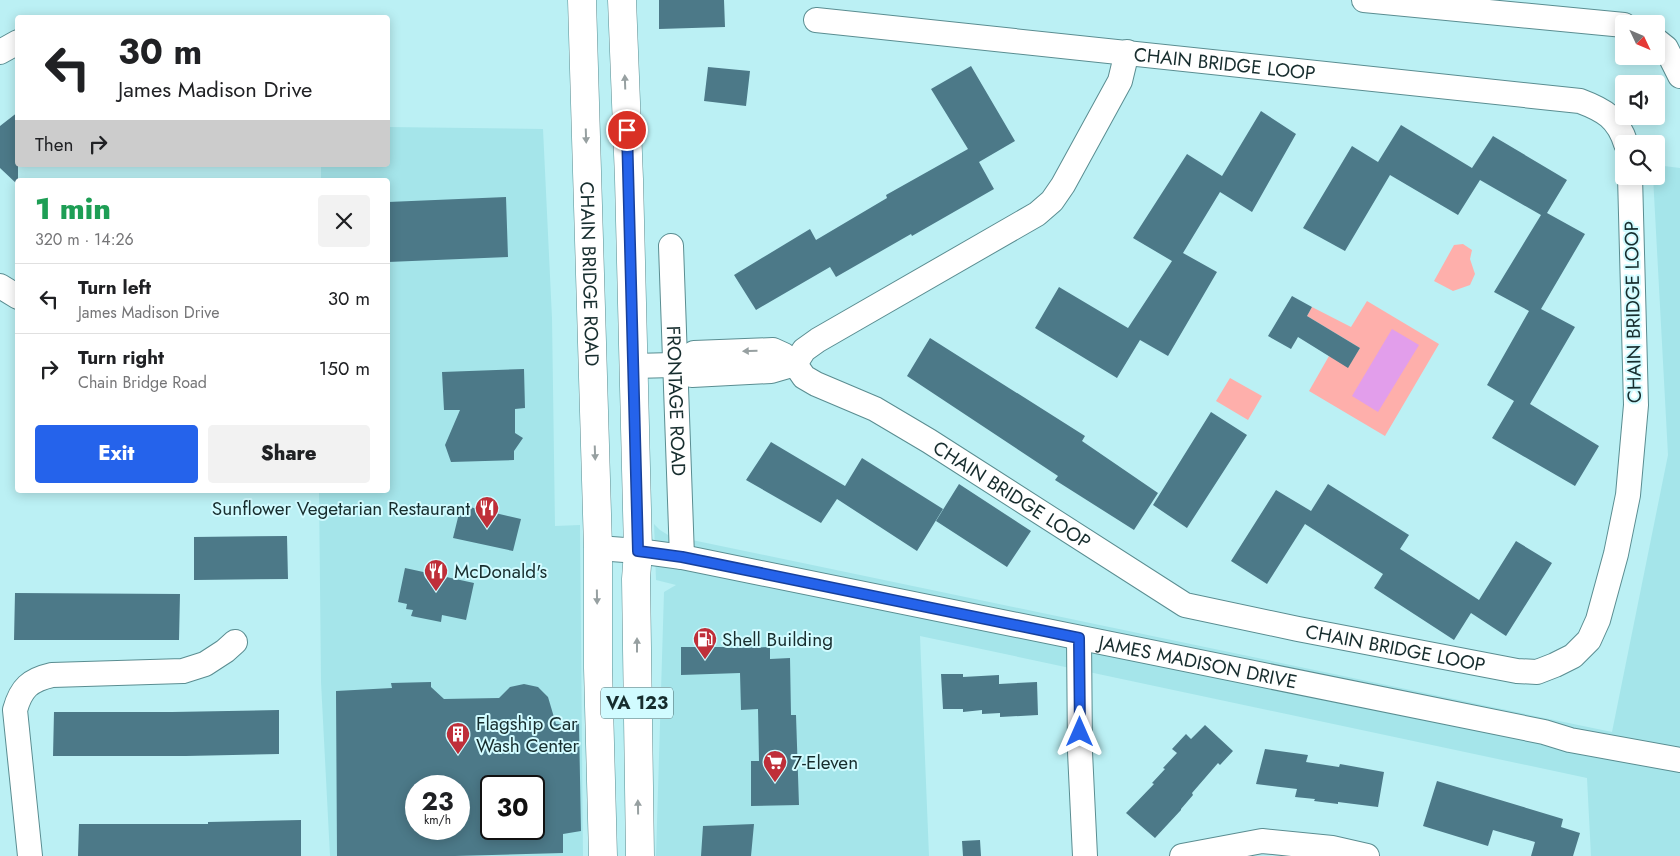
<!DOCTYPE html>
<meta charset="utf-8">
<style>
:root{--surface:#fff;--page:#f2f2f2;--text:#202124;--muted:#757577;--line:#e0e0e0;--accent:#2563eb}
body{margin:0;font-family:Jost,sans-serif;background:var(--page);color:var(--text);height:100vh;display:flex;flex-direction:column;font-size:19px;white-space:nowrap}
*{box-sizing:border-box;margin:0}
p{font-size:16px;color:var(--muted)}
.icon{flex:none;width:28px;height:28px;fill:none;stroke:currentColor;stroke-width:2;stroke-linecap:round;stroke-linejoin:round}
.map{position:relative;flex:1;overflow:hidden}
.panel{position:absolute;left:15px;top:178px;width:375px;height:315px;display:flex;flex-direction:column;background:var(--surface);border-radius:5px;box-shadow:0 2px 12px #0003}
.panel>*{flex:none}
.hud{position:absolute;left:15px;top:15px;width:375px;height:152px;border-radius:5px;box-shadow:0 2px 12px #0003;background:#fff;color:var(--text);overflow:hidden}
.needle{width:32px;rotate:134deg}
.tools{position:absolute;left:1615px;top:15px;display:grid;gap:10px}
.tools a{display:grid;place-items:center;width:50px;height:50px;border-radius:5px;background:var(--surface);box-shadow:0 2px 12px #0003;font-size:25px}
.speed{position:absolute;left:405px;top:775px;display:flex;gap:10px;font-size:25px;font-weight:700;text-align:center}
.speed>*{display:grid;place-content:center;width:65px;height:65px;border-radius:50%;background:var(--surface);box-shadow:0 2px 12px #0003;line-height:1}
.speed small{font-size:12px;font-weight:400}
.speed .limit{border:2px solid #111;border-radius:8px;background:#fff;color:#111}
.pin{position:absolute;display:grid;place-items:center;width:42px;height:42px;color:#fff;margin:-21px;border:2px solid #fff;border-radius:50%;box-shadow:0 1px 5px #0007}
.me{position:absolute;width:55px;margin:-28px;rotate:0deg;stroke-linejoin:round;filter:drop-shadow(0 0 4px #0008)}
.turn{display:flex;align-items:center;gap:18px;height:105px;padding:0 20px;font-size:22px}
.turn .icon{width:65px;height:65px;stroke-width:2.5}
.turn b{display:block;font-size:35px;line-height:42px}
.then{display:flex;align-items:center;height:48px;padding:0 20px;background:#0003;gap:10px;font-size:19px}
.round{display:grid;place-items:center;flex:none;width:52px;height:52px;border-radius:5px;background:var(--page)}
.overview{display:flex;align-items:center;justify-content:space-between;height:85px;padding:0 20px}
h1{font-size:30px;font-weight:800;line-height:38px;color:#1e9e55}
.cta{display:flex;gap:10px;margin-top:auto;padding:10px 20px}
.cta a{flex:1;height:58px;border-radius:5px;background:var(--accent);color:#fff;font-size:20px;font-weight:800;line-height:58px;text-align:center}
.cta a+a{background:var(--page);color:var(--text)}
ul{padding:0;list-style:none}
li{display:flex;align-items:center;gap:15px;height:70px;padding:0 20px;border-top:1px solid var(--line)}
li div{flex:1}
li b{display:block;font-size:19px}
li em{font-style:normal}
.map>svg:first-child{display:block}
.built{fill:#a5e5ea;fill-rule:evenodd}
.green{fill:#feafab}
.water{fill:#e29eeb}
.building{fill:#4c7988;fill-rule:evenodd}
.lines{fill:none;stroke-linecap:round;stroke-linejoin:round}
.street-casing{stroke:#5a8d91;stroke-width:26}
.primary-casing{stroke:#5a8d91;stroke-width:29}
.street{stroke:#fff;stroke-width:24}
.primary{stroke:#fff;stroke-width:28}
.oneway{fill:#97a0a1}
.route-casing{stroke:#184099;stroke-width:12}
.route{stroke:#2563eb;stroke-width:9}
.labels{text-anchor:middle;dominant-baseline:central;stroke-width:4;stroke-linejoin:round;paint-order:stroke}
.shield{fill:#d1fbff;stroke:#4f6b6d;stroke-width:1}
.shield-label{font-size:18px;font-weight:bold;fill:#172d2e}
.street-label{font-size:19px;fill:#172d2e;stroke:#d1fbff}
.poi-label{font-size:19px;fill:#172d2e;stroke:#d1fbff;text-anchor:start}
</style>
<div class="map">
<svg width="1680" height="856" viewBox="0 0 1680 856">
<rect width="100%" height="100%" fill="#bbf0f4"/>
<!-- built -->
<path class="built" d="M388 127 543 129 552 318 555 526 580 525 583 856H330L321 682 319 490H388V180H321V165H388ZM416 786H459V829H416ZM491 786H534V829H491Z
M1656 165 1680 168V856H1591L1587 778 920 636 929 856H656L664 592 676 585 656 580 654 524 660 530 668 535 1612 732 1668 455 1653 176H1656Z"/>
<!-- green -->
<path class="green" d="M1463 244 1472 250 1470 259 1475 274 1470 285 1453 291 1434 281 1454 245Z
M1367 301 1439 344 1385 436 1309 391 1329 356 1348 367 1360 348 1307 316 1312 307 1351 327Z
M1230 378 1262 396 1248 420 1216 401Z"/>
<!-- water -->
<path class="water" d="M1392 329 1419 345 1378 412 1352 396Z"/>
<!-- building -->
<path class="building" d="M659 0H724L725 27 659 29Z
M971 66 1015 141 979 162 994 189 912 236 911 234 836 277 830 267 756 310 734 275 810 229 816 240 887 198 886 195 968 149 931 89Z
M708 67 750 71 746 106 704 101Z
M1261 111 1296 134 1252 212 1220 192 1183 253 1217 272 1168 356 1140 340 1117 378 1035 328 1059 287 1128 328 1172 261 1133 238 1187 154 1222 176Z
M18 112V185L0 168V126Z
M1401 125 1472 168 1493 136 1567 180 1547 213 1585 234 1541 309 1575 327 1530 404 1599 446 1575 486 1492 438 1514 401 1487 385 1529 311 1494 292 1541 215 1480 180 1458 215 1390 175 1345 251 1303 228 1352 146 1378 162Z
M506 197 508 257 388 262V202Z
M1292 296 1312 307 1307 316 1360 348 1348 368 1298 337 1291 349 1268 336Z
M930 338 1085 436 1082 441 1158 493 1134 530 1055 480 1058 476 907 376Z
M524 369 525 408 515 409V433L523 438 514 451V460L451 462 445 445 460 410H444L442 372Z
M1211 412 1247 435 1187 528 1153 505Z
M771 442 845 486 862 458 943 509 917 551 837 499 821 523 746 480Z
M959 484 1031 531 1007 567 936 521Z
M1328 484 1409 535 1400 549 1479 600 1516 541 1552 563 1506 636 1471 613 1454 640 1374 588 1383 574 1305 524 1267 584 1231 561 1276 490 1311 511Z
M461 505 521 519 513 551 453 538Z
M287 536 288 579 194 580V537Z
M405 568 474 583 466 620 442 615 441 622 411 616 413 610 406 609 407 604 398 602Z
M15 593 180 594 179 640H14Z
M681 647H729V648L770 647V659L790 658 791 715H796L799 805 751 806V761H759L758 709 741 710 740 673 681 675Z
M941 674H963V677L999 675V684L1037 682 1038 715 1000 717V713L982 714V710L963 712V709H943Z
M431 682V687L444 699 499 698 510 687 524 684 538 687 548 697 556 724H579L581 831 563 834V853L455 856H337L336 691 392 688 391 683ZM416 786H459V829H416ZM491 786H534V829H491Z
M279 710V754L186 756H53L54 712H172Z
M1205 725 1233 751 1220 765 1218 763 1192 793 1193 795 1181 809V810L1155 838 1126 813 1154 784 1152 783 1165 769 1163 768 1177 753 1172 749 1186 734 1191 739Z
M1265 749 1308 755 1306 762 1339 767 1340 764 1384 772 1378 807 1338 802V804L1314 801 1315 799 1295 797 1297 789 1256 784Z
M1437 781 1563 819 1561 827 1580 833 1573 856H1531L1535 842 1493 830 1488 846 1423 826Z
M301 820V856H78L79 824H208V822Z
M754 824 751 856H701L703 826Z
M980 840 981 856H963L962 841Z"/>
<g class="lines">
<!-- street casing -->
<g class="street-casing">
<g id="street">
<path d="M1364 0 1624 25"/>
<path id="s1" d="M816 20 1580 101C1604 110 1618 118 1626 144"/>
<path d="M1656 40 1666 48 1680 76"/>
<path d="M0 52 18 42"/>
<path id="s2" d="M671 246 682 557"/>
<path d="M0 286 18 297"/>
<path id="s3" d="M674 365 694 353 773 350 784 355 795 364 804 377 816 384 875 409 929 441 1185 605 1298 629 1517 671 1537 672 1555 665 1573 656 1589 640 1598 620 1616 554 1628 495 1636 405 1630 176"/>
<path d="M633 366 674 365 692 375 771 371 795 364 804 350 818 340 1037 214 1052 201 1063 185 1120 81 1127 52"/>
<path id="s4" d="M598 548 638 551 682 557 1544 732 1570 740 1680 760"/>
<path d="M1079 638 1080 752 1085 856"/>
<path d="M30 856 15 710C21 688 30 680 52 675L183 671 205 664 225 651 235 642"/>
<path d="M1182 856 1262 841 1332 848 1367 856"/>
</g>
</g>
<!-- primary casing -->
<g class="primary-casing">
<g id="primary">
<path id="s5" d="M582 0 598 548V668L603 856"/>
<path d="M622 0 629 179 638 551 636 579 640 856"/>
</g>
</g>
<!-- street -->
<use href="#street" class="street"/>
<!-- primary -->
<use href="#primary" class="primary"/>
</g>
<!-- one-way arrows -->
<defs><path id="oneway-solid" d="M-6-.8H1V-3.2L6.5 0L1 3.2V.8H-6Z" transform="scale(1.25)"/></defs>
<g class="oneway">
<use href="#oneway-solid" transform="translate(625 82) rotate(-92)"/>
<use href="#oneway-solid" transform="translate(586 136) rotate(88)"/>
<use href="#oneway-solid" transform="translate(750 351) rotate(178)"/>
<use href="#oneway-solid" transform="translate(595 453) rotate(88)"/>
<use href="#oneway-solid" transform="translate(597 597) rotate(89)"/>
<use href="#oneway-solid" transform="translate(637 645) rotate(-90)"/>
<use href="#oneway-solid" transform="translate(638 807) rotate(-91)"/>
</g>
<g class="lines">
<!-- route casing -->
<g class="route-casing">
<path id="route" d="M627 130 638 551 682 557 1079 638 1080 732"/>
</g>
<!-- route -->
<use href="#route" class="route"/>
</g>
<!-- icons -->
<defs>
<g id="restaurant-pin" transform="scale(1.25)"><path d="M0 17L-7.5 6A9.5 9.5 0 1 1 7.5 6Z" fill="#bf2f39" stroke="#d1fbff"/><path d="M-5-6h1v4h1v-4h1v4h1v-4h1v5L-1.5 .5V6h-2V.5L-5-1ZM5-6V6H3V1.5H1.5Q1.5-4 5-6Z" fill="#fff"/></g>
<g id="fuel-pin" transform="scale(1.25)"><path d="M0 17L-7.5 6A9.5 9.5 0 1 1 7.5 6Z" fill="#bf2f39" stroke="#d1fbff"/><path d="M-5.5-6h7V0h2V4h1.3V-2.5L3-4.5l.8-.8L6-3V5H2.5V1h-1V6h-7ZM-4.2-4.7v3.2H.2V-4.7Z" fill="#fff"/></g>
<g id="building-pin" transform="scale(1.25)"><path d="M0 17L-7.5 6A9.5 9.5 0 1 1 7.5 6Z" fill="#bf2f39" stroke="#d1fbff"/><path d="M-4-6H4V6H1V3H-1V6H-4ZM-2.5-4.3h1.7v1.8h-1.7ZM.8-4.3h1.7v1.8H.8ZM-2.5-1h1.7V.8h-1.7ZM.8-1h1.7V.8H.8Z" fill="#fff"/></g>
<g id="supermarket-pin" transform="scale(1.25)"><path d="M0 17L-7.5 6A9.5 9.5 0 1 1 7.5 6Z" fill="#bf2f39" stroke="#d1fbff"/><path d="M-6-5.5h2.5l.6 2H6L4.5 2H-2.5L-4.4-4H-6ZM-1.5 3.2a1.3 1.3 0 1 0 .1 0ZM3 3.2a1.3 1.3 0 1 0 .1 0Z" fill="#fff"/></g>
</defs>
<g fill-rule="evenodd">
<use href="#restaurant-pin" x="487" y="508"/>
<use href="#restaurant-pin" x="436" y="571"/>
<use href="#fuel-pin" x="705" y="639"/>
<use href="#building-pin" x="458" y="734"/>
<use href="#supermarket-pin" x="775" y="762"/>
</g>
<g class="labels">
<!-- shield labels -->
<rect class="shield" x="601" y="687.5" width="72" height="31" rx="4"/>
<g class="shield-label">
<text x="637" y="703">VA 123</text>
</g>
<!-- street labels -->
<g class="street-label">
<text stroke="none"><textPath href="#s1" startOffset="411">CHAIN BRIDGE LOOP</textPath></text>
<text stroke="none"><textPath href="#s5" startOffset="274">CHAIN BRIDGE ROAD</textPath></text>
<text transform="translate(1633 312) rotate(-91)">CHAIN BRIDGE LOOP</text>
<text stroke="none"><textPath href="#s2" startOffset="155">FRONTAGE ROAD</textPath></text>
<text stroke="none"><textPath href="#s3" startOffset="384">CHAIN BRIDGE LOOP</textPath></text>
<text stroke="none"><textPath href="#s3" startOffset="804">CHAIN BRIDGE LOOP</textPath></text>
<text stroke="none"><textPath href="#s4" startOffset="611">JAMES MADISON DRIVE</textPath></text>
</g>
<!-- poi labels -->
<g class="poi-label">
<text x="470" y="508" text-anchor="end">Sunflower Vegetarian Restaurant</text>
<text x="454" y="571">McDonald's</text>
<text x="722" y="639">Shell Building</text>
<text x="476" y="723">Flagship Car<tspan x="476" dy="22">Wash Center</tspan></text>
<text x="792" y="762">7-Eleven</text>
</g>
</g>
</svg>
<div class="tools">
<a><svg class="needle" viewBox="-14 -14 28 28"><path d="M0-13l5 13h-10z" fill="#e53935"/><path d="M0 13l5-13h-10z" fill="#757577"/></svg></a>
<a><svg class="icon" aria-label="sound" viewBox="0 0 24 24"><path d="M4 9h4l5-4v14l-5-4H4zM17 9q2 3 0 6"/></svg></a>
<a><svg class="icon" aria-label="search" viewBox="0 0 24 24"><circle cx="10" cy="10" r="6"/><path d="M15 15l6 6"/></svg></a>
</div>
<div class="speed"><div>23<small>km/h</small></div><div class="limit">30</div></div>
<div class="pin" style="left:627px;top:130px;background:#d93025"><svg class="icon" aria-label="arrive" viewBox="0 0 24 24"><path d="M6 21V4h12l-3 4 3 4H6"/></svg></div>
<svg class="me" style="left:1080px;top:732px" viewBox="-20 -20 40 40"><path d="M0-17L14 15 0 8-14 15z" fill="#2563eb" stroke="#fff" stroke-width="4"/></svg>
<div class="hud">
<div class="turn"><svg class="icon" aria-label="left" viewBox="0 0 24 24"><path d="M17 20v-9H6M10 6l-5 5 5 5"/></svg><div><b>30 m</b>James Madison Drive</div></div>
<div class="then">Then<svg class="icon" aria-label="right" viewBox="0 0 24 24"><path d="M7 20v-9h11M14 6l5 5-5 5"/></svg></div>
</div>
<section class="panel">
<div class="overview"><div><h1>1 min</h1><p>320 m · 14:26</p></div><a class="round"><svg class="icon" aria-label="close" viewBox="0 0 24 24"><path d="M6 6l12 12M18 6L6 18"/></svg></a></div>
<ul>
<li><svg class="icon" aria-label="left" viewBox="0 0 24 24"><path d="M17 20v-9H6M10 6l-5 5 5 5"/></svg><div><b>Turn left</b><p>James Madison Drive</p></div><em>30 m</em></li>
<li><svg class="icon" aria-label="right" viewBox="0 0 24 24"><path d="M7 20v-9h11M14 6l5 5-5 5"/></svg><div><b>Turn right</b><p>Chain Bridge Road</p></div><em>150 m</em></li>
</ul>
<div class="cta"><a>Exit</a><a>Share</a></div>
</section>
</div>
